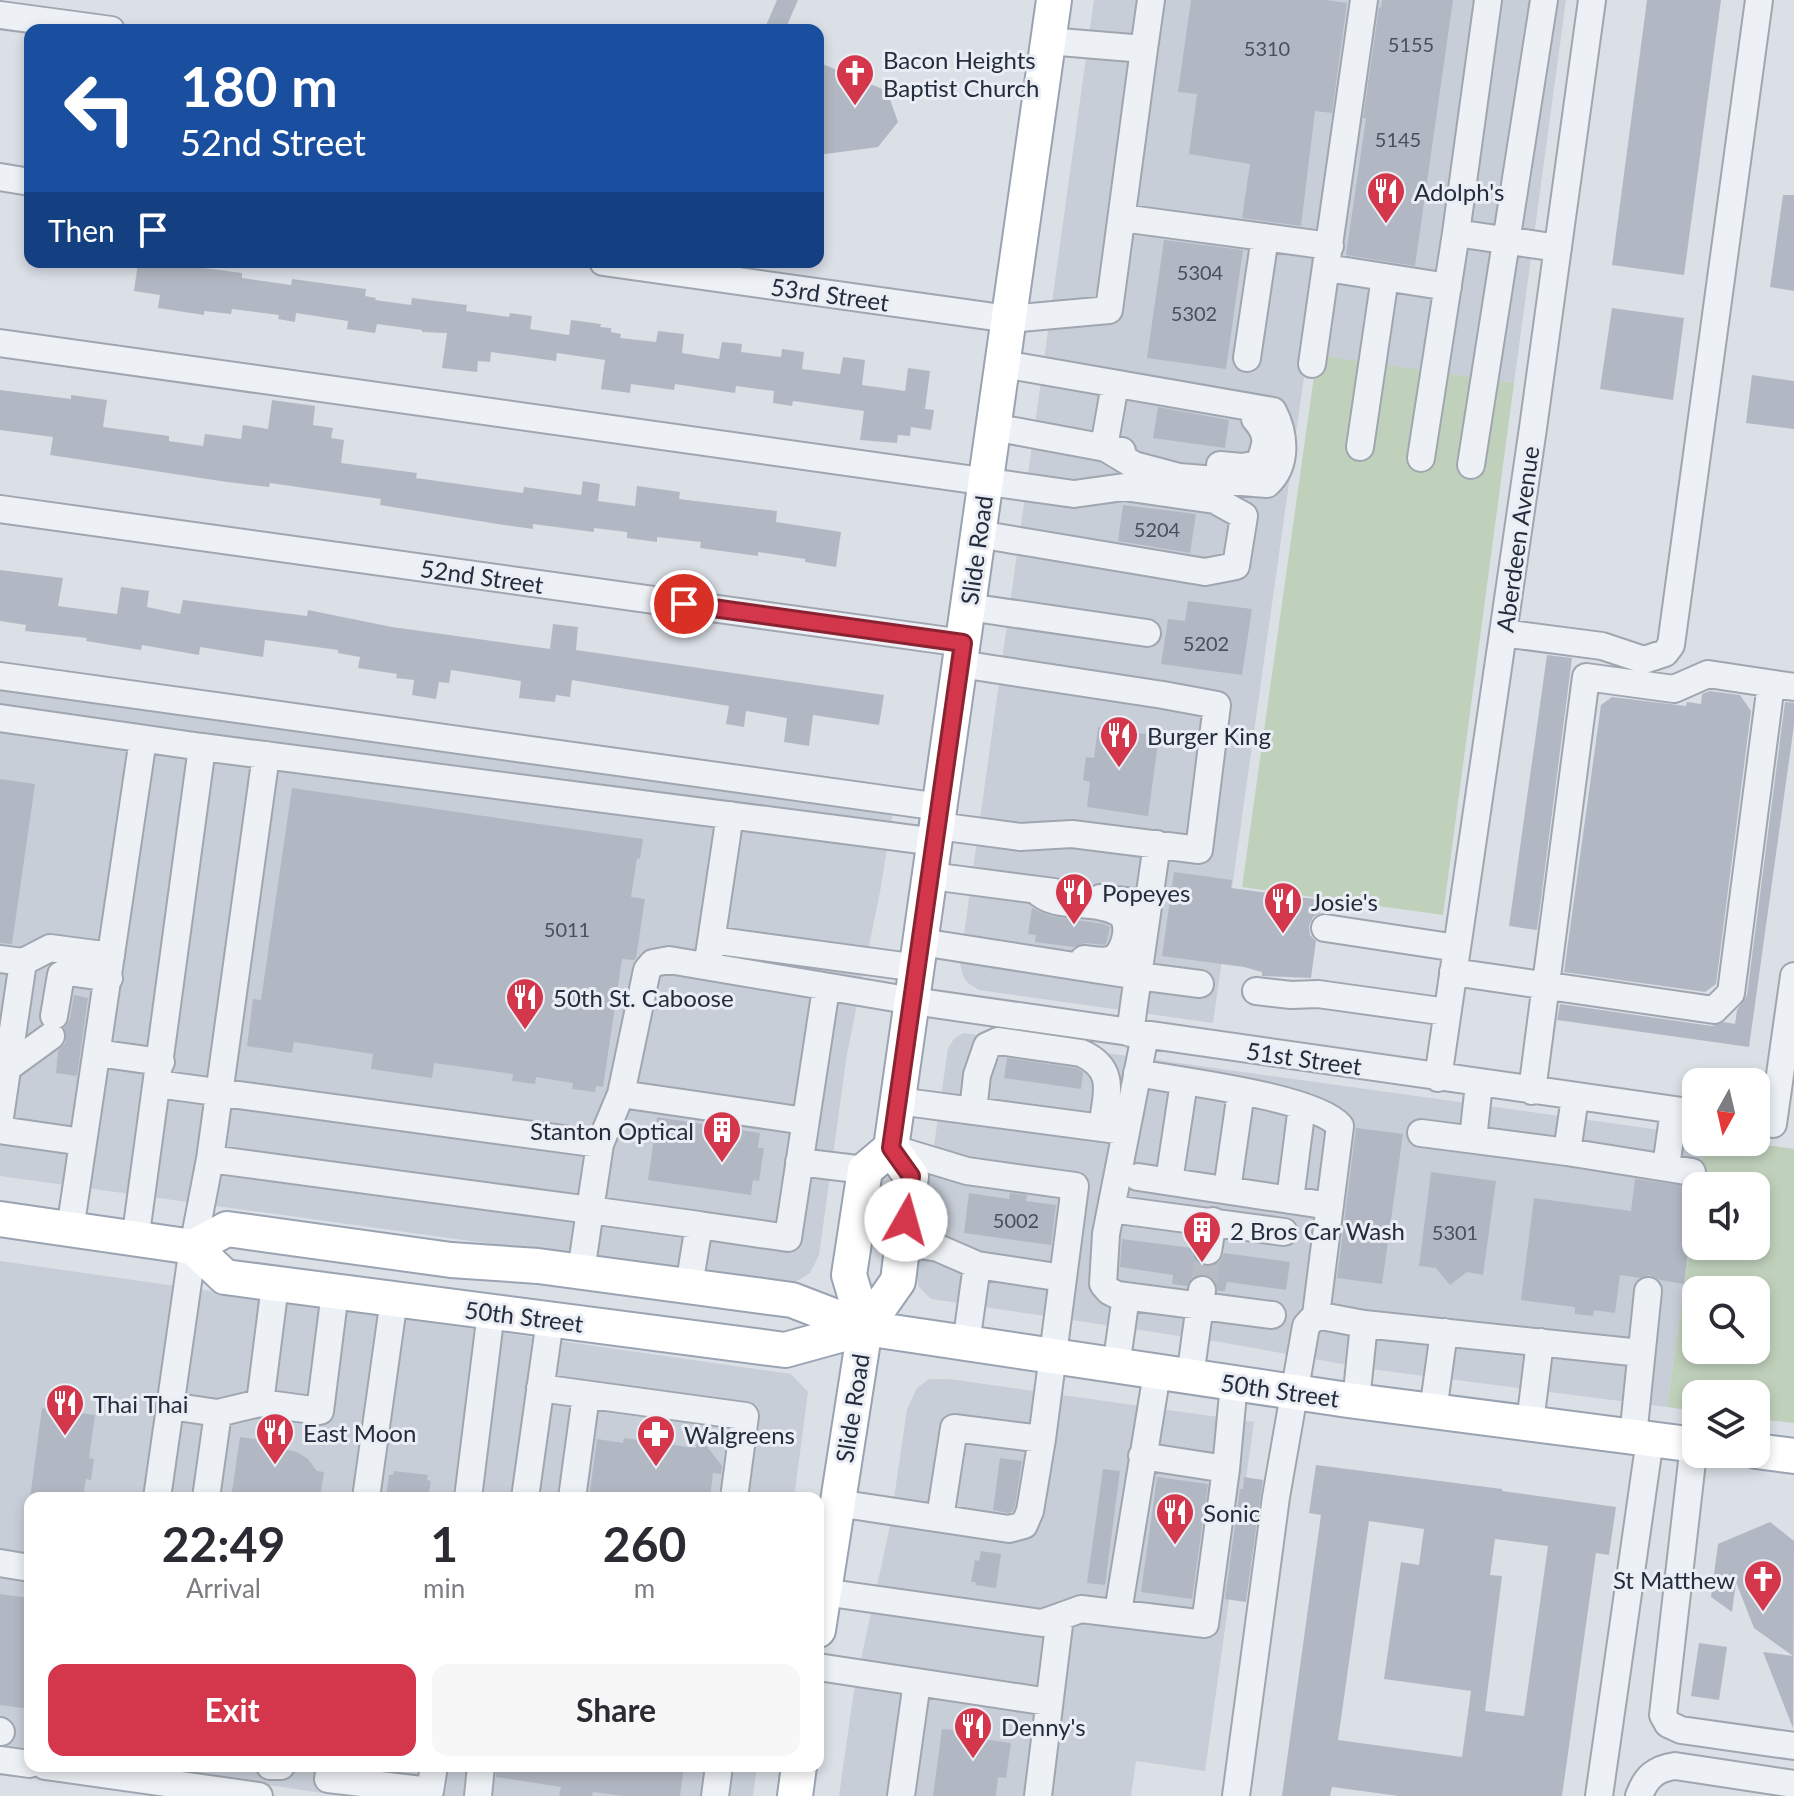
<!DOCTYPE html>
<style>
:root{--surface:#fff;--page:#f7f7f7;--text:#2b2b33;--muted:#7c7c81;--accent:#d4364c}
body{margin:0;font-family:Lato,sans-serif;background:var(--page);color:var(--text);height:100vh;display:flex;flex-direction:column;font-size:30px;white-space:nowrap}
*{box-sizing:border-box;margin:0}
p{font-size:26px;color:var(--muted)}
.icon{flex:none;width:44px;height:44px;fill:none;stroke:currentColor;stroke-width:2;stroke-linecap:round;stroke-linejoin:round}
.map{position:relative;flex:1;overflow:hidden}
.sheet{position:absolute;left:24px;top:1492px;width:800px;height:280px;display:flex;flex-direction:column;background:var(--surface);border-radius:16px;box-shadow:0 4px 12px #0003}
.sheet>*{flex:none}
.top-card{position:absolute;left:24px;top:24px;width:800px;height:244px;border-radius:16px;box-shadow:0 4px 12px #0003;background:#1a4fa0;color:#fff;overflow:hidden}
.needle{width:52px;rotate:188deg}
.fabs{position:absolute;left:1682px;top:1068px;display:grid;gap:16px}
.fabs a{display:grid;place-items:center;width:88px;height:88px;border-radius:16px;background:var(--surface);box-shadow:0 4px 12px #0003;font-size:40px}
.pin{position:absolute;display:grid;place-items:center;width:68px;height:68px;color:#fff;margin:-34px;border:4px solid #fff;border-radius:50%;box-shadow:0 2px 8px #0007}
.me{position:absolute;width:88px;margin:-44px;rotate:7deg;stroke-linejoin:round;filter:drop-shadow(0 0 6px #0008)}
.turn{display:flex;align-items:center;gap:28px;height:168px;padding:0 24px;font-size:36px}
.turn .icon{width:104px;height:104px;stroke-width:2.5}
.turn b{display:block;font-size:56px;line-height:68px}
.then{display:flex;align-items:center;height:76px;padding:0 24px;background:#0003;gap:16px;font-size:30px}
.eta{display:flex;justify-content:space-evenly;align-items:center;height:136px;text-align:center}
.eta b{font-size:48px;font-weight:700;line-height:56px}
.primary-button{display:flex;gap:16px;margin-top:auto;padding:16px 24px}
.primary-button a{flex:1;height:92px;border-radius:16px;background:var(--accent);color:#fff;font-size:32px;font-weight:700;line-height:92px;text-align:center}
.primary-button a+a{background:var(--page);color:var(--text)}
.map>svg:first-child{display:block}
.built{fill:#c8ced8}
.green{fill:#c0d1bb;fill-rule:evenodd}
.building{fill:#b2b8c3;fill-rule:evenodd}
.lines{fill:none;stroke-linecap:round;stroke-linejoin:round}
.minor-tunnel{stroke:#b6bbc4;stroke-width:26;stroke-dasharray:26 13;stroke-linecap:butt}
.minor-casing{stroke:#a0a6b0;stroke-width:30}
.major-casing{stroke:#99a3b2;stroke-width:38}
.minor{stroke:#edf0f4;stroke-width:26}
.major{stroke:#fff;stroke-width:34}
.route-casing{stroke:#8a2331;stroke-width:20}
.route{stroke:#d4364c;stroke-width:14}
.labels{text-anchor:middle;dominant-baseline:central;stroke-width:6;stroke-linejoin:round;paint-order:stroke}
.number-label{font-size:20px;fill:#48505e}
.poi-label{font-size:24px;fill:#242d3d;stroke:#eaeef4;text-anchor:start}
.street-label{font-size:24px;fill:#242d3d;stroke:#eaeef4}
</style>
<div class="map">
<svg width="1794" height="1796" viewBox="0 0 1794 1796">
<rect width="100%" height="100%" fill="#dbdfe6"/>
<!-- built -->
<path class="built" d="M1094 0H1357L1213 1023 979 990 968 983 963 976 960 963Z
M1366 0H1566L1514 383 1317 356Z
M0 686 893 811 880 892 847 1054 819 1255 810 1273 792 1284H781L0 1176Z
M963 1033 1696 1135V1142H1705L1699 1186H1696V1205L1667 1407 1370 1369 1220 1342 931 1299 919 1287 916 1272 948 1048 954 1039Z
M0 1261 791 1374 808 1392 794 1498H30V1751L0 1746Z
M929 1379H949L1254 1422 1205 1771 1136 1761 1131 1796H839L854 1691 890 1526 907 1409 917 1388Z
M137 1766H757L753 1796H343Z"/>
<!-- green -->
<path class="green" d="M1317 355 1514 383 1443 915 1242 887Z
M1705 1142H1743L1794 1149V1423L1756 1419V1394H1696V1411L1667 1407 1696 1205V1246H1756V1186H1699ZM1696 1290H1756V1350H1696Z"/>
<!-- building -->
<path class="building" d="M777 0H798L785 30H764Z
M1191 0H1326L1347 3 1332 113 1315 111 1301 226 1242 218 1250 164 1189 154 1197 94 1178 92Z
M1382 0H1453L1415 266 1346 255 1366 118H1363L1379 7 1381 8Z
M1647 0H1721L1684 275 1612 265Z
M818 62 887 91 898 122 878 147 818 155Z
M1783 195H1794V291L1770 287Z
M1164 240 1243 250 1226 369 1147 358Z
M162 262H197L196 267 242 273V278L291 285 292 279 366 289 365 296 376 298 375 300 411 305 412 298 467 305 466 311 509 317 510 313 532 316 530 329 569 335 571 320 601 324 600 327 611 328V332L621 334 620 338 656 342 658 331 684 334 682 353 719 359 722 342 742 344 741 352 781 357 782 349 804 352 802 369 840 374 843 357 865 360 862 385 905 391 908 368 930 371 925 409 934 410 931 430 911 427 910 436 898 435 897 443 860 440 864 411 793 401 792 406 773 403 774 391 736 386 735 393 675 384 674 390 631 384 630 393 601 389 605 360 557 353 556 361 491 352 490 362 478 361 477 372 442 368 447 333 422 332V330L377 324 375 333 347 329 348 321 296 313 295 322 278 319 279 315 232 309 231 314 204 311V315L158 308 160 295 134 291 138 263 161 266Z
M1612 308 1684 318 1673 400 1600 389Z
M1752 375 1794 381V429L1746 423Z
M0 390 71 399V395L107 400 103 427 169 436V441L203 446 205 434 241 439 243 425 268 429 272 400 315 406 313 425 333 428 331 438 344 440 341 463 417 473 416 478 523 493 524 487 581 495 583 481 600 484 598 501 635 506 637 486 680 492 679 499 777 511 776 522 841 532 836 567 805 562V559L758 552V556L700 548 701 542 657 537V542L627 538V532L594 528V532L533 524V529L504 525 380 505 381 499 270 483 269 487 227 482 50 455 53 437 0 430Z
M1158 407 1229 420 1225 448 1153 438Z
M1123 505 1196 514 1190 553 1118 541Z
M0 570 63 578 58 606 117 614 121 587 149 591 147 607 180 614 183 600 307 616 308 610 392 627 550 649 553 624 578 627 576 650 884 695 879 725 813 715 809 746 784 742 787 718 746 711 744 727 726 724 729 706 572 680 570 697 556 695 555 702 519 698 521 681 451 670 449 683 439 682 436 699 412 695 414 680 396 678 397 674 358 668 360 657 338 653V650L265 640 263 657 200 647 199 655 142 645 141 650 86 641 87 638 25 631 26 625 0 621Z
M1188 601 1252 609 1242 675 1161 664 1168 619 1185 621Z
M1547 655 1572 658 1537 930 1509 926Z
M1710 691 1740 695 1751 711 1716 984 1705 992 1564 972 1601 705 1612 697 1686 706 1687 702 1701 704 1702 694Z
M1785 702 1794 703V725L1749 1047 1557 1020 1560 1004 1712 1026 1724 1022 1735 1024 1737 1010 1747 995Z
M1098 727 1159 736 1148 816 1087 807 1090 782 1083 780 1086 757 1094 758Z
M0 779 35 784 12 944 0 943Z
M292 788 643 839 640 859 637 858 631 897 645 899 636 958 634 960 622 959 603 1087 596 1086 595 1092 572 1089 573 1083 536 1077 535 1084 512 1081 513 1074 434 1063 432 1078 371 1069 373 1054 294 1042 292 1053 247 1046 253 999 261 1000Z
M1174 872 1232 880 1231 888 1322 900 1320 913 1313 917 1309 926 1310 935 1316 941 1311 978 1262 976V972L1244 967 1162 956Z
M1032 908 1050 916 1104 924 1110 927 1107 941 1105 945 1085 943 1074 947 1035 942 1036 935 1028 934Z
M74 995 88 998 77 1076 56 1073 58 1051 66 1042 64 1028 70 1019Z
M1007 1058 1076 1068 1083 1072 1081 1089 1004 1078Z
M657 1117 760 1133 758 1148H764L759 1181 753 1180 751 1195 648 1180Z
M1356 1128 1403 1134 1382 1284 1337 1278Z
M1431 1172 1496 1181 1483 1275 1467 1272 1450 1285 1436 1268 1419 1266Z
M1635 1179 1696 1187 1684 1284 1660 1280 1650 1275 1640 1278 1620 1275 1615 1313 1594 1310 1593 1316 1575 1314V1307L1521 1300 1534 1198 1631 1211Z
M969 1193 1009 1199 1010 1193 1027 1195 1026 1201 1056 1205 1051 1245 964 1233Z
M1122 1239 1192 1248 1197 1263 1206 1267 1220 1262 1224 1253 1290 1262 1286 1290 1227 1282 1225 1291H1218L1212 1278 1203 1274 1195 1276 1187 1286 1172 1284 1173 1275 1120 1267Z
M42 1408 95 1415 89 1458 94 1459 91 1480 86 1479 83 1498H30Z
M698 1435 722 1466 721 1474 713 1473 710 1498H589L597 1439 623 1443 624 1438 696 1448Z
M240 1437 285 1443 284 1449 297 1452 308 1459 317 1471 324 1472 320 1498H231Z
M1000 1458 1022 1461 1015 1506 1012 1512 1008 1513 993 1510Z
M1316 1465 1502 1489V1491L1616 1507 1609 1555 1596 1553 1562 1796H1399L1332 1787 1330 1796H1282L1321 1515 1309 1513ZM1369 1521 1424 1529 1419 1565 1401 1562 1384 1679 1471 1691 1462 1757 1338 1740ZM1495 1539 1548 1546 1524 1716 1485 1711 1502 1576 1490 1575Z
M1103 1469 1120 1471 1105 1585 1087 1583Z
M394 1471 428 1475 427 1480 431 1481 428 1498H386L389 1475H393Z
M1157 1477 1208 1484 1192 1599 1141 1592Z
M1244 1477 1263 1480 1246 1602 1225 1599 1240 1489H1243Z
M1770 1522 1794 1541 1793 1728 1763 1652 1793 1656 1754 1628 1736 1582 1732 1612 1711 1597 1718 1544Z
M981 1551 1001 1554 996 1588 975 1585 976 1582H971L975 1560 979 1561Z
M0 1594 30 1598V1709L0 1705Z
M1699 1643 1727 1647 1719 1700 1691 1696Z
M942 1729 985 1732 984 1739 1011 1743 1006 1778 998 1777 996 1796H933Z
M497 1766H684L680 1796H624L593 1792 592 1796H559L561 1787 496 1777Z"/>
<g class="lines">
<!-- minor-tunnel -->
<path class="minor-tunnel" d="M1203 1289 1208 1251"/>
<!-- minor casing -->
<g class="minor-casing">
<path id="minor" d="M1488 0 1456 233 1558 248
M0 15 111 30
M1048 41 1144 49 1151 0
M0 177 30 182
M1122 218 1330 246
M603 262 1009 319 1109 310 1144 49
M1327 268 1448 287
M0 343 1074 494 1124 487 1215 500 1244 516 1236 566 1205 572 978 534
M1247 358 1265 237
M1003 364 1273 411C1285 434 1288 465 1267 484L1179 477 1134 465 1104 447
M1312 364 1364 0
M993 427 1122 451
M1104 447 1115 384
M1360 447 1385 277
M1421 458 1456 233
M1220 465 1242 467 1259 464C1266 444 1270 436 1255 419
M1471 465 1544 0
M0 509 963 643
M968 607 1147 633
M1503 633 1602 646 1644 660 1665 653 1671 645 1759 0
M0 676 940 807
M0 718 202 747
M938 826 1020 837 1072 834 1199 850 1217 705 1163 695 960 664
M1157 844 1138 976 1200 984
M931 876 1054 892
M1036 890C1055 911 1094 898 1119 913 1132 921 1126 950 1114 958 1106 963 1094 960 1084 959
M1100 898 1148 904
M1325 928 1457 948
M712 940 918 968
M921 942 1138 976 1130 1033
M709 955 730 815
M0 959 23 962 50 948 111 956
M1453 972 1714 1010 1731 993 1771 684
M1256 991 1291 995 1318 994 1447 1012
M54 1016 61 975 69 972 109 978
M1145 1035 1106 1234 1103 1284 1109 1291 1117 1295 1272 1315
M97 1053 161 1062
M7 1068 51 1036
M1137 1073C1179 1081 1316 1097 1340 1126L1316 1315 1306 1326 1276 1497 1236 1796
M1438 1078 1533 428 1592 0
M157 1084 600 1144
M1532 1091 1586 677 1674 689 1708 674 1794 687
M621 1094 805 1121
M898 1101 1117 1130
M973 1111 977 1075 987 1046 998 1041 1081 1053C1118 1069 1106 1096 1102 1128
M0 1117 23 962
M1773 1124 1794 976
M0 1130 83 1142
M1421 1133 1567 1152 1692 1172
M1473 1139 1479 1084
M1567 1152 1575 1097
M210 1159 590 1210 600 1144 621 1094 647 970 653 963 669 960 913 1001 1696 1113
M799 1162 865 1170
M1666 1167 1674 1110
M1138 1177 1330 1206
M1169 1181 1184 1082
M1227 1190 1241 1092
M1290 1200 1302 1106
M1111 1209 1284 1232
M70 1230 143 739
M135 1241 202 747 936 842
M903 1242 938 1248 977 1265
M1208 1251 1213 1221
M581 1272 590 1210 699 1225
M275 1285 260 1403 320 1411 335 1292
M689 1286 699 1225 788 1238 826 988
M1316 1315 1364 1324 1356 1401
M1364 1324 1641 1353
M966 1344 977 1265 1063 1278
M1116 1367 1126 1296
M1190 1377 1202 1290
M540 1388 745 1416 734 1498
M170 1406 218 1413 260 1403
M1433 1411 1444 1332
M1530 1423 1540 1342
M1633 1437 1648 1291
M1694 1444 1663 1715 1668 1724 1681 1730 1794 1746
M1142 1456 1226 1469
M157 1498 193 1247 210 1159 266 755
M206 1498 218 1413
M366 1498 394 1299
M468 1498 491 1312
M525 1498 550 1320
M572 1498 586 1395
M837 1503 1009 1529 1024 1525 1030 1511 1042 1439 1075 1186 967 1171 891 1148
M940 1518 954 1428 1042 1439
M0 1563 30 1568
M823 1592 1042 1623 1081 1609 1205 1624 1226 1469 1234 1383
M1118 1612 1157 1373
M818 1667 1049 1702
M0 1731 1 1732
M0 1760 30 1764
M45 1766 259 1796
M270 1766H281
M330 1766 328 1779 430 1791 434 1766
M478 1796 481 1766
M715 1796 719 1766
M901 1796 917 1682
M1038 1796 1060 1617
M1599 1796 1650 1439
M1639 1796C1646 1777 1655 1769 1675 1766L1794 1784"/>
</g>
<!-- major casing -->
<g class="major-casing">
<path id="major" d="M0 1219 193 1247 227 1229 451 1260 538 1266 792 1300 865 1328 1348 1400 1696 1445
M193 1247 225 1277 785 1350 865 1328
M865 1328 849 1275 865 1170 891 1148 1054 0
M1756 1451 1794 1456
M818 1630 865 1328 898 1281 911 1176 891 1148
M795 1796 799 1766"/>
</g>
<!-- minor -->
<use href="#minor" class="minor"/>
<!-- major -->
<use href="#major" class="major"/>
</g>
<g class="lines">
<!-- route casing -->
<g class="route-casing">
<path id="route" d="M684 604 963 643 891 1148 911 1176 906 1220"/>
</g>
<!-- route -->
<use href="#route" class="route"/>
</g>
<!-- icons -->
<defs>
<g id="church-pin" transform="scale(2)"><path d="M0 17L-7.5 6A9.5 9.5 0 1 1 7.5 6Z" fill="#d4364c" stroke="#eaeef4"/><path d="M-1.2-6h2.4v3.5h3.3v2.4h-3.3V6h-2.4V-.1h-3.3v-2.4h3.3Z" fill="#fff"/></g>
<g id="restaurant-pin" transform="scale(2)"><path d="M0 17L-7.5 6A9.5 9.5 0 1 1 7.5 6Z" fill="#d4364c" stroke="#eaeef4"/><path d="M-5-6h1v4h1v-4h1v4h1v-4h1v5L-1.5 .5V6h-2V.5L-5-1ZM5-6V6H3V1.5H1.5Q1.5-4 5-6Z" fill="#fff"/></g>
<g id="building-pin" transform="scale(2)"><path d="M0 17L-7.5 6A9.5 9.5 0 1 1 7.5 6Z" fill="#d4364c" stroke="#eaeef4"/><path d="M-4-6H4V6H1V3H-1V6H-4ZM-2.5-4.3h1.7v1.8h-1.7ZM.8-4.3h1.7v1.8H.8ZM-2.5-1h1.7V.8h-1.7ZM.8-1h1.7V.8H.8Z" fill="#fff"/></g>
<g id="pharmacy-pin" transform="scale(2)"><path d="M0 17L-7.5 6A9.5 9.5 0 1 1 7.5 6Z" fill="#d4364c" stroke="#eaeef4"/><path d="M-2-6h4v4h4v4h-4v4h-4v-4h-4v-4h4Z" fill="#fff"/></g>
</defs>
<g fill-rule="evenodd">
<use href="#church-pin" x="855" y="73"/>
<use href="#restaurant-pin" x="1386" y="191"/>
<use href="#restaurant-pin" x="1119" y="735"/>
<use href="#restaurant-pin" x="1074" y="892"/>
<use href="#restaurant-pin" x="1283" y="901"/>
<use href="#restaurant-pin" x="525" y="997"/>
<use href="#building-pin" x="722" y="1130"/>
<use href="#building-pin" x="1202" y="1230"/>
<use href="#restaurant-pin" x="65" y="1403"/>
<use href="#restaurant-pin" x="275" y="1432"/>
<use href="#pharmacy-pin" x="656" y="1434"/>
<use href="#restaurant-pin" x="1175" y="1512"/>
<use href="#church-pin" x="1763" y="1579"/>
<use href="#restaurant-pin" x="973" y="1726"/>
</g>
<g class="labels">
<!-- number labels -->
<g class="number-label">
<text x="1411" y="44">5155</text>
<text x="1267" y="48">5310</text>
<text x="1398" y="139">5145</text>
<text x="1200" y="272">5304</text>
<text x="1194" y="313">5302</text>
<text x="1157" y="529">5204</text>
<text x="1206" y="643">5202</text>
<text x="567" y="929">5011</text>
<text x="1016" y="1220">5002</text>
<text x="1455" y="1232">5301</text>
</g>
<!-- poi labels -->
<g class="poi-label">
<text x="883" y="59">Bacon Heights<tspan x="883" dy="28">Baptist Church</tspan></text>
<text x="1414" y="191">Adolph's</text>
<text x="1147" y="735">Burger King</text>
<text x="1102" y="892">Popeyes</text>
<text x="1311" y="901">Josie's</text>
<text x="553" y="997">50th St. Caboose</text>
<text x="694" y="1130" text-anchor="end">Stanton Optical</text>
<text x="1230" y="1230">2 Bros Car Wash</text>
<text x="93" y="1403">Thai Thai</text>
<text x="303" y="1432">East Moon</text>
<text x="684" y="1434">Walgreens</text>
<text x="1203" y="1512">Sonic</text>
<text x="1735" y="1579" text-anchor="end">St Matthew</text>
<text x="1001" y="1726">Denny's</text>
</g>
<!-- street labels -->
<g class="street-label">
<text transform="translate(830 294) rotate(8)">53rd Street</text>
<text transform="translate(1517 539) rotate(-82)">Aberdeen Avenue</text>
<text transform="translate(976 550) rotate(-82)">Slide Road</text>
<text transform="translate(482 576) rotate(8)">52nd Street</text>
<text transform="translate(1304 1058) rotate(8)">51st Street</text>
<text transform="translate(524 1316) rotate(7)">50th Street</text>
<text transform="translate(1280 1390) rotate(8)">50th Street</text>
<text transform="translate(852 1408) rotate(-81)">Slide Road</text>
</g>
</g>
</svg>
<div class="fabs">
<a><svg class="needle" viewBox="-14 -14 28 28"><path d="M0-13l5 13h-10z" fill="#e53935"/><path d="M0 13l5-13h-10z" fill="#7c7c81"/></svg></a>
<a><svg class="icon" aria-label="sound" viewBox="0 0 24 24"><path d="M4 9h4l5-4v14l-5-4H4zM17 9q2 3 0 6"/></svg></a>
<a><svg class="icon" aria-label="search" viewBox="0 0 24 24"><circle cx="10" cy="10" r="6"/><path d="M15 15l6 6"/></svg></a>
<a><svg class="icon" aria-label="layers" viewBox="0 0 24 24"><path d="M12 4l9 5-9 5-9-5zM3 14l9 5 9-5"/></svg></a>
</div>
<div class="pin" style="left:684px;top:604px;background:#d93025"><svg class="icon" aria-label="arrive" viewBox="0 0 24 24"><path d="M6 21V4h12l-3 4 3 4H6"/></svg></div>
<svg class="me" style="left:906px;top:1220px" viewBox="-20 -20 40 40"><circle r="19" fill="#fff"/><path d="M0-13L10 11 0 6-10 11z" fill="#d4364c"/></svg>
<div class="top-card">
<div class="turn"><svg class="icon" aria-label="left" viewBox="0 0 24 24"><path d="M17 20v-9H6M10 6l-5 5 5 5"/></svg><div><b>180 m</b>52nd Street</div></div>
<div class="then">Then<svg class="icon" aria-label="arrive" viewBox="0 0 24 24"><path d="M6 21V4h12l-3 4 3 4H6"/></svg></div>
</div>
<section class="sheet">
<div class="eta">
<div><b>22:49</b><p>Arrival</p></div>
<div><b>1</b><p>min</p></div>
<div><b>260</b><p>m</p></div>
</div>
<div class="primary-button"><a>Exit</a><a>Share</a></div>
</section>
</div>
